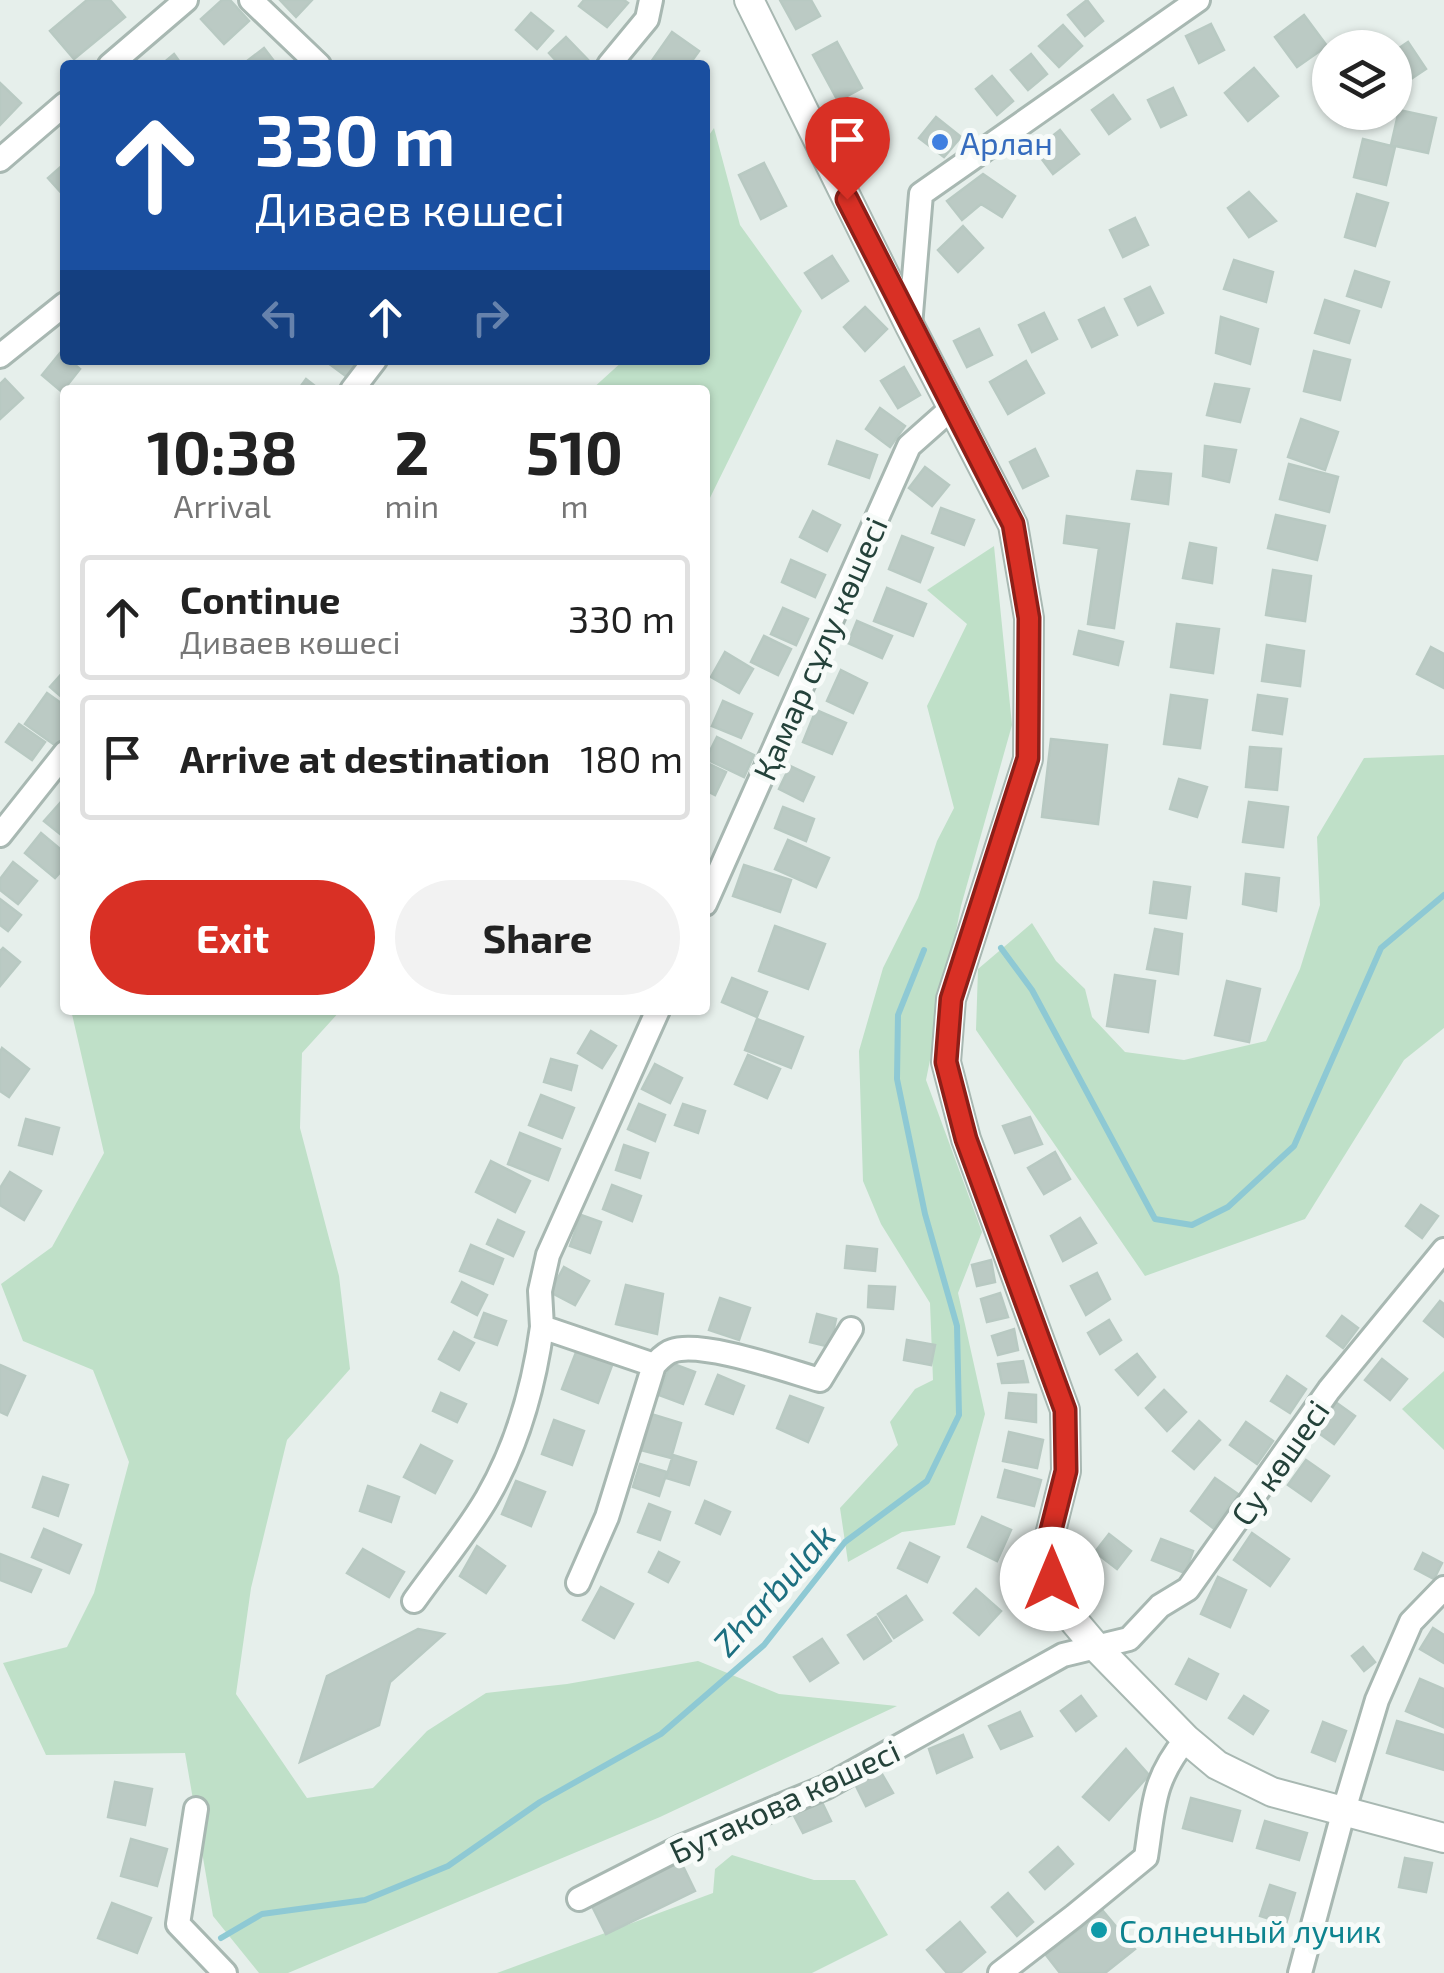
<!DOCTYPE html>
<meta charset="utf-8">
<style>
:root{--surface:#fff;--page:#f2f2f2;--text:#222;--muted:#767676;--line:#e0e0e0;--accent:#d93025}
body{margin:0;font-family:"Exo 2",sans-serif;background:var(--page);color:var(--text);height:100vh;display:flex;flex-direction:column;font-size:38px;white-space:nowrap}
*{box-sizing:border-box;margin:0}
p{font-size:32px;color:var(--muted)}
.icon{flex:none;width:55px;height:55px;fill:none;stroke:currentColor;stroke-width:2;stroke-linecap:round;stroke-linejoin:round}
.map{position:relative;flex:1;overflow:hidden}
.details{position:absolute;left:60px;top:385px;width:650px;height:630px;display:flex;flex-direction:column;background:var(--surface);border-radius:10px;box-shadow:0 2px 8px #0004}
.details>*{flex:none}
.hud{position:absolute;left:60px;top:60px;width:650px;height:305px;border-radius:10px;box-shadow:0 2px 8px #0004;background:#1a4fa0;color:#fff;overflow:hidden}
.fabs{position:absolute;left:1312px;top:30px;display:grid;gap:20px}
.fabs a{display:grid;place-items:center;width:100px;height:100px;border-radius:50%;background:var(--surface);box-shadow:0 2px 8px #0004;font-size:50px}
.pin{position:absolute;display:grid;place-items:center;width:85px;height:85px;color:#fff;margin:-102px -42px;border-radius:50% 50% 50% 0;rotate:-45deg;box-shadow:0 0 10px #0007}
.pin .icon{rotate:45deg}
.me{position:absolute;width:110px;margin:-55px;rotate:0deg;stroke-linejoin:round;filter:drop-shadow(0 0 8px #0008)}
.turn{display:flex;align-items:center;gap:35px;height:210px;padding:0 30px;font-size:45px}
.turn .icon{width:130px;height:130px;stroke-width:2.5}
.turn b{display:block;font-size:70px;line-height:85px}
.lanes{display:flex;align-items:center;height:95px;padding:0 30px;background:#0003;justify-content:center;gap:50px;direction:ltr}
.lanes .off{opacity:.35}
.eta{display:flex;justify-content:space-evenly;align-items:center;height:170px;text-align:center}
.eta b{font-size:60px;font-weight:700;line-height:70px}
.cta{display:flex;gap:20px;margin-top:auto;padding:20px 30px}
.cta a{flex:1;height:115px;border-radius:60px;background:var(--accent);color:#fff;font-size:40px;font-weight:700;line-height:115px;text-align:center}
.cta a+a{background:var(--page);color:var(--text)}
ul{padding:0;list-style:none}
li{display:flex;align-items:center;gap:30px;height:125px;margin:0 20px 15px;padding:0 10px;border:5px solid var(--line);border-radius:10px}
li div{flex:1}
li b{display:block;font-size:38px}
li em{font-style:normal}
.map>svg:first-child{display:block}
.green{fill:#bfe0c8}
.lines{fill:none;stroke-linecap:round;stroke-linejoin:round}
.stream{stroke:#8ec9d4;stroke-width:6}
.building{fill:#bbcac4;stroke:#b8c9c2;stroke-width:2.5}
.minor-casing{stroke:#a8b8b2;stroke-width:28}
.tertiary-casing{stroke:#a8b8b2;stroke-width:32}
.minor{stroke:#fff;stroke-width:22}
.tertiary{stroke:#fff;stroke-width:28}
.route-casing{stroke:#8d1f18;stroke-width:25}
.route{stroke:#d93025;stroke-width:18}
.shop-dot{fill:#3f7fe0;stroke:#f7fbf9;stroke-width:4}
.culture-dot{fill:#0f9aa8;stroke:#f7fbf9;stroke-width:4}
.labels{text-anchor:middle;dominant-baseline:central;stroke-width:10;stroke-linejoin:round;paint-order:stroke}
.shop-label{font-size:32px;fill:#366cbe;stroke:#f7fbf9;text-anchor:start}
.street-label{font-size:32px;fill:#24423a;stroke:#f7fbf9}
.culture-label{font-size:32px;fill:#0d838f;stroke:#f7fbf9;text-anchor:start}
.water-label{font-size:35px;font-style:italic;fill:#1c6f80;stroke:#f7fbf9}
</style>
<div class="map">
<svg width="1444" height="1973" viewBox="0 0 1444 1973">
<rect width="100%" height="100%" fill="#e6efeb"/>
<!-- green -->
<path class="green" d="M714 128 740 225 802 311 705 508V390H591L624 360H705V141Z
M994 546 1012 725 961 906 926 1080 982 1232 958 1293 985 1414 955 1525 902 1532 848 1562 840 1508 898 1445 890 1422 915 1389 933 1380 930 1303 881 1224 863 1181 859 1051 883 968 918 898 937 841 954 808 927 706 967 624 927 590Z
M1444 755V1028L1404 1060 1305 1219 1145 1276 976 1030 978 969 1032 923 1056 961 1085 989 1092 1017 1125 1052 1184 1060 1266 1041 1300 969 1320 905 1317 837 1364 758Z
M71 1010H341L302 1053 300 1128 339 1276 350 1369 287 1440 251 1588 236 1694 307 1798 373 1788 427 1731 486 1693 567 1684 698 1661 779 1694 897 1706 660 1817 288 1973H259L213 1916 185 1753 46 1755 3 1663 67 1647 94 1593 129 1462 93 1370 23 1341 1 1284 52 1247 104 1153Z
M1444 1371V1450L1402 1409Z
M732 1855 814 1880H855L888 1935 812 1973H497L713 1893 715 1869Z"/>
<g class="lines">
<!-- stream -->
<path class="stream" d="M1001 948 1032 990 1155 1219 1192 1225 1228 1207 1294 1146 1381 948 1444 895
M221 1938 262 1914 365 1900 448 1866 540 1802 661 1734 764 1645 845 1542 927 1481 959 1415 957 1326 925 1214 897 1079 898 1015 924 950"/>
</g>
<!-- building -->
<path class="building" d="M87 0H110L125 17 74 59 50 31Z
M222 0H230L249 21 224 44 201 19Z
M280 0H312L296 17Z
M584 0H624L628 3 607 27 579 6Z
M780 0H811L820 16 796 29Z
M1087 0 1103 21 1085 36 1068 15Z
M531 13 553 31 537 49 516 30Z
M1304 15 1327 46 1297 67 1275 37Z
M1211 24 1224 50 1199 63 1186 36Z
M1063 25 1082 46 1059 67 1039 46Z
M672 32 699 51 689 65H655L651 62Z
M566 37 589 61 584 65H560L549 53Z
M837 42 862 88 838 101 813 55Z
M1408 42 1426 69 1399 87 1395 81V51Z
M264 48 277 65H242Z
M174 54 182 65H161Z
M1031 54 1047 74 1028 90 1011 70Z
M1254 68 1278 96 1248 121 1225 93Z
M992 76 1013 101 997 115 976 89Z
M0 83 21 103 0 125Z
M1173 88 1186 115 1161 127 1148 100Z
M1113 95 1130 119 1109 134 1092 110Z
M1399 110 1436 118 1428 153 1391 145Z
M936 117 961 137 944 157 919 138Z
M1060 130 1079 154 1053 174 1035 150Z
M1363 139 1395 147 1386 185 1354 177Z
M65 163V197L48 178Z
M764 163 786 206 761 219 739 175Z
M983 174 1015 196 1002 217 981 204 962 220 947 201Z
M1249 192 1276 221 1249 237 1228 208Z
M1357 194 1388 203 1375 246 1345 237Z
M1135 218 1148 245 1123 257 1110 230Z
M963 226 983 248 958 272 938 250Z
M832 256 848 281 822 298 805 273Z
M1234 260 1273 272 1266 302 1224 289Z
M1355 271 1389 282 1381 307 1347 296Z
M1150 287 1163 313 1138 325 1125 299Z
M1325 300 1359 311 1349 343 1315 333Z
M865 307 887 329 865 351 844 327Z
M1104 308 1117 335 1092 347 1079 320Z
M1044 313 1057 339 1032 352 1019 325Z
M1221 317 1258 329 1250 364 1216 353Z
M979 329 992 355 967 367 954 341Z
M1314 351 1350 360 1340 400 1304 391Z
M60 353 65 360H69L80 369 62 392 42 375Z
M324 360H358L347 377Z
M1026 361 1044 393 1008 414 990 382Z
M904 367 920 395 898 408 881 381Z
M5 379 23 398 0 419V384Z
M306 379 320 390H298Z
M1215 384 1249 389 1240 422 1207 415Z
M880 408 905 426 890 447 866 429Z
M1301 419 1338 432 1325 470 1288 457Z
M837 441 877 455 869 478 829 464Z
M1205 446 1236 450 1229 482 1203 476Z
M1035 449 1048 476 1023 488 1010 462Z
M1289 464 1338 477 1329 512 1280 499Z
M925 467 949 485 932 506 909 488Z
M1137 471 1171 474 1168 504 1132 499Z
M941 508 974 520 964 545 932 533Z
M813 511 840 525 827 551 800 537Z
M1276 515 1325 526 1317 560 1268 548Z
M1067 516 1129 524 1114 628 1088 624 1099 548 1064 543Z
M902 536 933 548 920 582 889 569Z
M1190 543 1216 548 1212 583 1183 578Z
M791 560 825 575 815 597 782 582Z
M1273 570 1311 576 1305 621 1266 615Z
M887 588 926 604 913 636 874 621Z
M783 608 808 619 796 645 771 634Z
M857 621 892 636 882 658 848 643Z
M1177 624 1219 629 1213 673 1171 667Z
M1079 631 1123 642 1118 665 1074 654Z
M764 636 791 649 778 675 751 662Z
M1267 645 1304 651 1300 686 1262 681Z
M1431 647 1444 654V688L1417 674Z
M725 652 753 669 739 693 711 677Z
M65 670V700L50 687Z
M841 670 867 683 853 713 827 701Z
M47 693 65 706V740L59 748 25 724Z
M1171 695 1207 700 1200 748 1164 744Z
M1258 695 1287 699 1282 734 1253 730Z
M723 701 752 714 741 738 712 726Z
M816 710 846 723 832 754 803 742Z
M19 724 45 742 32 760 6 742Z
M717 737 754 755 744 777 706 759Z
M1051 739 1107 745 1098 824 1042 817Z
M1250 747 1281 749 1277 790 1246 787Z
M705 762 726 772 715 795 705 790Z
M790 766 814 777 803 801 779 789Z
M1179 779 1207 787 1197 817 1170 809Z
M61 802 65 805V838L44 821Z
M1249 802 1288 807 1283 847 1243 842Z
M783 807 814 819 806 841 775 828Z
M41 833 65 853V867L55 878 25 853Z
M788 840 829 858 816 887 775 869Z
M13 862 37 881 18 904 0 890V879Z
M744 865 791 880 780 912 733 896Z
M1246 874 1279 878 1276 911 1243 904Z
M1154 882 1190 887 1186 918 1150 913Z
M0 899 21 915 8 931 0 925Z
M775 926 825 944 808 989 759 971Z
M1155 929 1182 934 1178 974 1147 969Z
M3 948 20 962 0 986V951Z
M1115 975 1155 981 1148 1032 1107 1026Z
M732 978 767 992 757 1017 722 1002Z
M1227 981 1260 989 1249 1042 1215 1035Z
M757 1019 803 1037 791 1068 745 1050Z
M591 1031 616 1046 602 1068 578 1053Z
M2 1048 29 1069 9 1097 0 1091V1052Z
M748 1055 780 1069 767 1098 735 1084Z
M551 1059 577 1066 571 1090 544 1082Z
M655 1064 682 1078 670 1103 642 1089Z
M541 1095 574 1108 562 1138 529 1125Z
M639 1104 665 1115 655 1141 628 1129Z
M683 1104 705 1111 698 1133 675 1125Z
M1030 1117 1042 1144 1015 1153 1003 1126Z
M26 1119 59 1128 52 1154 19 1145Z
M520 1133 560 1149 548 1180 508 1164Z
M624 1145 648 1153 640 1178 616 1170Z
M1055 1152 1070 1179 1044 1194 1028 1168Z
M491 1161 530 1181 515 1212 476 1192Z
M10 1172 41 1191 24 1220 0 1205V1188Z
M612 1185 641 1196 632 1221 603 1209Z
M1421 1205 1438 1216 1422 1238 1406 1226Z
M581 1215 601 1222 590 1253 570 1246Z
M1080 1218 1096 1243 1063 1261 1051 1236Z
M498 1220 524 1232 513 1256 487 1244Z
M471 1245 503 1259 493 1284 460 1271Z
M847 1246 877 1249 875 1271 845 1268Z
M991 1260 995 1282 977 1286 972 1265Z
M564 1267 589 1281 575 1305 550 1292Z
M1097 1273 1110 1299 1086 1315 1071 1286Z
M462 1282 487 1295 477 1315 452 1302Z
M626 1285 663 1294 657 1334 616 1324Z
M869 1286 895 1287 893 1309 868 1307Z
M1000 1293 1008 1317 987 1322 981 1299Z
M720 1298 750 1308 739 1340 709 1330Z
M1440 1301 1444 1304V1337L1424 1321Z
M484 1313 506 1321 497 1345 475 1337Z
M817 1314 836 1319 830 1347 810 1342Z
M1342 1316 1358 1328 1343 1348 1327 1336Z
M1109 1320 1121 1340 1100 1354 1088 1333Z
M1014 1329 1018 1350 998 1355 992 1336Z
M454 1332 474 1343 459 1370 439 1359Z
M907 1340 935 1345 931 1365 904 1360Z
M578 1347 614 1360 598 1403 562 1389Z
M1137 1354 1155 1377 1138 1395 1116 1370Z
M1382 1359 1407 1379 1390 1400 1365 1380Z
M1023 1361 1028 1382 1002 1383 998 1364Z
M671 1363 695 1372 683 1404 659 1395Z
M0 1365 25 1376 7 1415 0 1412Z
M718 1375 744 1386 733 1414 706 1404Z
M1287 1376 1306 1389 1290 1413 1271 1401Z
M1164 1390 1186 1412 1167 1431 1146 1408Z
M441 1393 466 1404 457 1422 433 1411Z
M1009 1393 1036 1395V1422L1006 1418Z
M790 1396 823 1408 808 1442 777 1428Z
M1334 1401 1355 1416 1334 1444 1313 1429Z
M651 1414 681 1423 671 1458 641 1450Z
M554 1420 584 1431 572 1465 542 1454Z
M1199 1421 1220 1440 1194 1469 1173 1451Z
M1246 1422 1273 1441 1257 1464 1230 1445Z
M1009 1432 1043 1440 1037 1468 1003 1461Z
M421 1445 452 1461 435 1493 404 1477Z
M673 1455 696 1462 689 1485 666 1478Z
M1306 1460 1329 1476 1311 1501 1288 1485Z
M640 1464 667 1472 659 1496 633 1487Z
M1005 1470 1041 1480 1034 1506 998 1497Z
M43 1477 68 1485 58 1516 33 1507Z
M1215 1478 1238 1494 1213 1528 1191 1511Z
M516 1481 545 1492 531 1526 502 1514Z
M368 1486 399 1497 391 1522 360 1511Z
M705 1501 730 1512 720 1534 696 1523Z
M649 1504 670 1512 660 1540 638 1532Z
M982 1517 1011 1530 997 1561 968 1547Z
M44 1529 81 1545 69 1573 32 1557Z
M1252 1533 1289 1559 1270 1586 1234 1560Z
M1109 1534 1131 1551 1117 1569 1095 1552Z
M1161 1539 1193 1551 1185 1573 1152 1560Z
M910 1543 939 1557 927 1582 898 1568Z
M477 1546 505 1566 486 1593 460 1576Z
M363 1549 404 1572 389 1597 347 1573Z
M659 1552 679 1562 668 1582 649 1572Z
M1423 1553 1442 1563 1434 1579 1415 1569Z
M0 1554 41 1570 31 1592 0 1580Z
M1218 1577 1246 1590 1230 1627 1201 1614Z
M601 1587 633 1604 614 1638 583 1620Z
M976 1589 1001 1611 979 1635 954 1613Z
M906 1596 922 1620 894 1638 878 1614Z
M876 1617 891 1641 864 1659 848 1635Z
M1433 1628 1444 1635V1663L1420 1649Z
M418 1629 444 1634 390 1682 379 1725 300 1762 327 1676Z
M822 1639 838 1663 810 1681 794 1657Z
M1363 1647 1375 1662 1364 1671 1352 1656Z
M1189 1659 1218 1674 1206 1699 1176 1684Z
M1420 1679 1444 1689 1443 1727 1406 1711Z
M1081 1696 1096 1716 1076 1731 1061 1711Z
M1244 1696 1268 1711 1253 1734 1229 1718Z
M1020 1712 1032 1736 1001 1749 989 1726Z
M1397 1721 1444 1735V1770L1387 1753Z
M1323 1722 1346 1731 1335 1761 1312 1752Z
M963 1735 972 1757 937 1773 929 1749Z
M1126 1749 1149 1775 1109 1820 1083 1797Z
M879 1769 893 1793 866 1806 854 1782Z
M115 1782 152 1789 145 1825 108 1817Z
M820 1798 831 1821 803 1833 792 1812Z
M1191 1798 1240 1811 1232 1841 1183 1828Z
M1265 1821 1307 1833 1299 1860 1257 1848Z
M131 1839 167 1849 157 1886 121 1876Z
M1058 1847 1073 1864 1045 1889 1030 1872Z
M1405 1858 1432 1863 1426 1892 1399 1887Z
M680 1860 695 1891 606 1934 591 1904Z
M1270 1885 1295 1893 1286 1924 1260 1916Z
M1008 1893 1033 1922 1017 1936 992 1907Z
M112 1903 151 1918 137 1953 98 1938Z
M1103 1911 1135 1949 1105 1973H1060L1046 1955Z
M960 1922 985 1952 960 1973H947L927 1950Z"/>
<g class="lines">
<!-- minor casing -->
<g class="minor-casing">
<path id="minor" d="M251 0 319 65
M110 65 186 0
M609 65 647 19 651 0
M0 160 65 104
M910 326 921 194 1198 0
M0 356 65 304
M352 390 375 360
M0 835 65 753
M705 904 909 446 953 407
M654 1365 542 1327 540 1291 548 1255 658 1010
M578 1583 607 1517 654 1365C659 1360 665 1353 672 1351 701 1340 788 1371 820 1380L851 1329
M414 1601C438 1567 466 1534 487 1498 517 1446 534 1386 542 1327
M196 1809 178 1924 225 1973
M579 1899 681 1847 826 1787 1063 1655 1129 1639 1160 1606 1188 1589 1329 1390 1444 1250
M1000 1973 1074 1916 1146 1857C1154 1806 1152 1781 1186 1739
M1300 1973 1344 1810 1377 1700 1411 1622 1444 1588"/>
</g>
<!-- tertiary casing -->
<g class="tertiary-casing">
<path id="tertiary" d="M749 0 910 326 1013 525 1029 618 1028 759 951 999 946 1062 966 1139 1065 1410 1066 1471 1050 1535 1051 1579 1069 1615 1096 1647 1186 1739 1217 1765 1272 1792 1444 1838"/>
</g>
<!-- minor -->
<use href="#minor" class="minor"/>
<!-- tertiary -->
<use href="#tertiary" class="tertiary"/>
</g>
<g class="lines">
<!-- route casing -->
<g class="route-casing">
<path id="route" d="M847 199 1013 524 1029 618 1028 758 951 999 946 1062 966 1139 1065 1410 1066 1471 1050 1534 1052 1579"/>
</g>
<!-- route -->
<use href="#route" class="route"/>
</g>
<!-- markers -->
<circle class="shop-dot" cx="940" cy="142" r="10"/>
<circle class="culture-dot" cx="1099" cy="1930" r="10"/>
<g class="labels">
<!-- shop labels -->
<g class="shop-label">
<text x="960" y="142">Арлан</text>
</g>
<!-- street labels -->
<g class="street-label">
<text transform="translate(819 648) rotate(-66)">Қамар сұлу көшесі</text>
<text transform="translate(1279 1462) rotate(-55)">Су көшесі</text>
<text transform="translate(784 1800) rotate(-25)">Бутакова көшесі</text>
</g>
<!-- culture labels -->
<g class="culture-label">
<text x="1119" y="1930">Солнечный лучик</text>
</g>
<!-- water labels -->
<g class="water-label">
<text transform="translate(773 1589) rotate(-48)">Zharbulak</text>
</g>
</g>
</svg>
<div class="fabs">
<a><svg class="icon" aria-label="layers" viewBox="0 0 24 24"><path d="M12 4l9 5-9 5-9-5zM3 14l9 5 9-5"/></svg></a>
</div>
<div class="pin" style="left:847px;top:199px;background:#d93025"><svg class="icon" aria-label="arrive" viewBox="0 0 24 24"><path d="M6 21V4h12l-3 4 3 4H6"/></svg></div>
<svg class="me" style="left:1052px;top:1579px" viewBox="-20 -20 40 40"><circle r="19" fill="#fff"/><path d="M0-13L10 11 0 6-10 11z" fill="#d93025"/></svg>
<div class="hud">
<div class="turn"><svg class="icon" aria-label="ahead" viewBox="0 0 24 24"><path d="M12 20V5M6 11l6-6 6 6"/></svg><div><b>330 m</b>Диваев көшесі</div></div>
<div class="lanes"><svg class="icon off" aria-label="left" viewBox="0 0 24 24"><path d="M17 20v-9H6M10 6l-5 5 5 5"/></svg><svg class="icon" aria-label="ahead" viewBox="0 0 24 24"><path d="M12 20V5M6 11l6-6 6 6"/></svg><svg class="icon off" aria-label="right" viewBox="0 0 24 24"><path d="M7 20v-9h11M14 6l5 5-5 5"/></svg></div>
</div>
<section class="details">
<div class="eta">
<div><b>10:38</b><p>Arrival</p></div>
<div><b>2</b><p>min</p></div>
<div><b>510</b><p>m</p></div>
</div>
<ul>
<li><svg class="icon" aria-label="ahead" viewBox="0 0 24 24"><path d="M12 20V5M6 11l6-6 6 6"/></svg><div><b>Continue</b><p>Диваев көшесі</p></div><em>330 m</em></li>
<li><svg class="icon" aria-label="arrive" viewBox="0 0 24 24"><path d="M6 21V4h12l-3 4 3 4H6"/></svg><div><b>Arrive at destination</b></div><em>180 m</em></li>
</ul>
<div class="cta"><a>Exit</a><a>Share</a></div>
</section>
</div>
